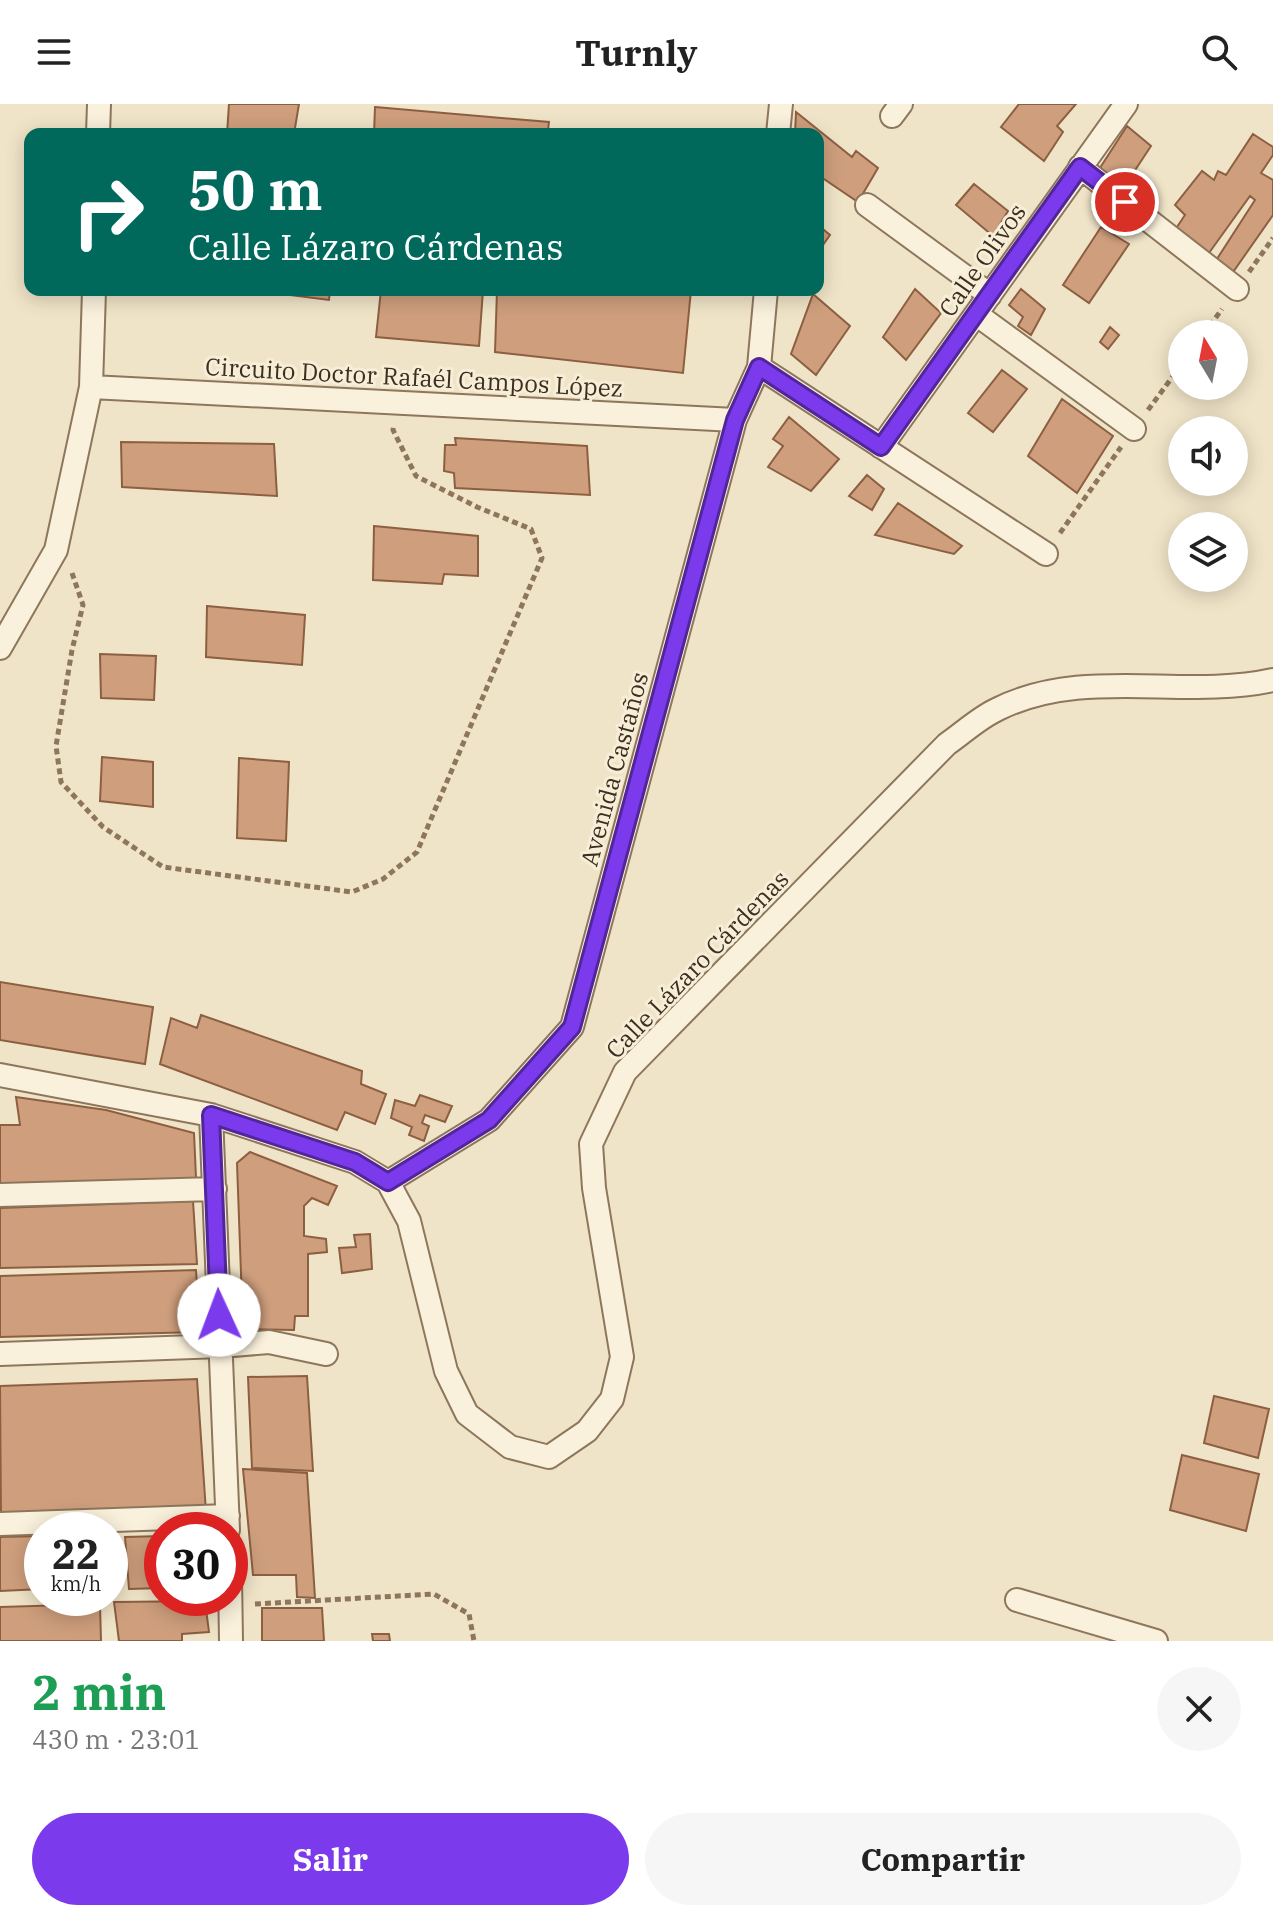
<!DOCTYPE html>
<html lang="es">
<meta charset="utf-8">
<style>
:root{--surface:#fff;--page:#f6f6f6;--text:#222;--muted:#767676;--accent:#7c3aed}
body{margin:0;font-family:"IBM Plex Serif",serif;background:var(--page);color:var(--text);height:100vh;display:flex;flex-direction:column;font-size:30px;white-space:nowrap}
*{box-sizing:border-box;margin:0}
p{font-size:26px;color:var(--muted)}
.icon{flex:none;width:44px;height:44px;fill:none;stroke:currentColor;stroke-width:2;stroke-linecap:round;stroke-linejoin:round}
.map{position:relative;height:1537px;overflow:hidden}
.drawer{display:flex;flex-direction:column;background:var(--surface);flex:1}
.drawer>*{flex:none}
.banner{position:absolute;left:24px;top:24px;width:800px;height:168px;border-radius:16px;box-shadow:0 4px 20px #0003;background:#00695c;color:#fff;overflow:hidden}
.needle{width:52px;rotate:350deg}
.tools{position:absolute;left:1168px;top:216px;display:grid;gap:16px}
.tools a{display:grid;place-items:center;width:80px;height:80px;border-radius:50%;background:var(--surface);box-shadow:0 4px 20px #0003;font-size:40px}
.speed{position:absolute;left:24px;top:1408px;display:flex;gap:16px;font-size:40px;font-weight:700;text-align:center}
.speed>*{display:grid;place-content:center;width:104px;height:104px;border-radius:50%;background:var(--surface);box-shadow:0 4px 20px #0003;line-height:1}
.speed small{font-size:20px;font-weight:400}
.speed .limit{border:12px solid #d22;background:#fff;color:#111}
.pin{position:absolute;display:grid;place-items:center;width:68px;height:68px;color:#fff;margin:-34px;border:4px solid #fff;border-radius:50%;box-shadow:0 2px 8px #0007}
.me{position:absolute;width:88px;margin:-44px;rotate:358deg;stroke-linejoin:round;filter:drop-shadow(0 0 6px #0008)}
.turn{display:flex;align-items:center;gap:28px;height:168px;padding:0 32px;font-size:36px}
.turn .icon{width:104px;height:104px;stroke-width:2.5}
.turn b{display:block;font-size:56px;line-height:68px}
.round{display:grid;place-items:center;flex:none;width:84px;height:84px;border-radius:42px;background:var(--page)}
.headline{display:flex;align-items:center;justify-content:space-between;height:136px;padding:0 32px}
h1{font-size:48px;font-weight:700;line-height:60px;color:#1e9e55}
.primary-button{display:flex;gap:16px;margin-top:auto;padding:16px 32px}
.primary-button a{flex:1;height:92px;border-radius:48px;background:var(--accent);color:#fff;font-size:32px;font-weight:700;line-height:92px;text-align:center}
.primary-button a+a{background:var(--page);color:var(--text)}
header{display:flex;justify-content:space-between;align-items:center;height:104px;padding:0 32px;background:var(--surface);font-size:36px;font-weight:700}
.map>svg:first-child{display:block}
.building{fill:#cf9f7d;stroke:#8d5f41;stroke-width:2}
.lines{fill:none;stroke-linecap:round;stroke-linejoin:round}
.street-casing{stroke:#8d765c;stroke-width:26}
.path{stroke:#8d765c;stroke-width:5;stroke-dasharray:6 4;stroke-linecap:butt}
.street{stroke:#faf1dc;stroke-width:22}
.route-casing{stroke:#51269a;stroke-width:20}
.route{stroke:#7c3aed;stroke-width:14}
.labels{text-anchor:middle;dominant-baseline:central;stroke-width:6;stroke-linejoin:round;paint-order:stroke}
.street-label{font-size:24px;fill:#3d2e20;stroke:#f7eed8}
</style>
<header><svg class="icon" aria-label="menu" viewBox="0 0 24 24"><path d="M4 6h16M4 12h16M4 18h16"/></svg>Turnly<svg class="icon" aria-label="search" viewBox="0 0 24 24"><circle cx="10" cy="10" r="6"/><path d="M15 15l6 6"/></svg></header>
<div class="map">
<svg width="1273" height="1537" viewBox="0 0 1273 1537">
<rect width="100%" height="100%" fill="#f0e4c8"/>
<!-- building -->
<path class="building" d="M229 0H299L294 30H227Z
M1019 0H1076L1057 22 1063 28 1044 57 1001 23Z
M375 3 549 18 548 26 577 30H374Z
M796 8 852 53 856 47 878 64 858 98 818 71V30H795Z
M1127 22 1151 42 1122 86 1098 67Z
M1253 30 1273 43V51L1261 69 1273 76V111L1231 171 1215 158 1255 96 1250 92 1209 149 1175 126 1185 111 1175 101 1202 67 1214 76 1218 67 1226 71Z
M974 80 1008 107 993 132 956 101Z
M818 121 830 131 818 148Z
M1101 123 1129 140 1089 199 1063 181Z
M915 185 941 209 906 256 883 233Z
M1021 185 1045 205 1031 231 1018 222 1023 213 1009 201Z
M250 186H330L329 196Z
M381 186H483L479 242 376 233Z
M497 186H691L683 269 495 248Z
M813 190 850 222 816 271 791 250Z
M1110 223 1119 231 1108 245 1100 238Z
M1002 266 1027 285 993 328 968 309Z
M1062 295 1113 332 1077 389 1028 352Z
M789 313 839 355 811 387 768 363 783 342 773 335Z
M455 334 587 342 590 391 455 384 454 369 444 367 445 341H456Z
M121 338 274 340 277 392 122 383Z
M867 371 884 385 872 406 849 392Z
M898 399 962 442 954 450 875 431Z
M374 422 478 432V472L444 470 442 480 373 476Z
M207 502 305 511 302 561 206 553Z
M100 550 156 552 154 596 101 594Z
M102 653 153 658V703L100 697Z
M239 654 289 658 286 737 237 734Z
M0 878 153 903 145 960 0 936Z
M201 911 362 967 361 980 386 990 375 1020 345 1008 337 1026 160 960 171 914 197 924Z
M420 991 452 1002 445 1018 425 1011 422 1019 429 1022 424 1037 409 1031 412 1023 391 1014 395 996 415 1002Z
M16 993 106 1006 194 1029 196 1074 0 1083V1021H20Z
M250 1048 337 1082 328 1101 312 1094 304 1102V1132L326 1135 327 1148 308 1150V1212H295L294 1226 243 1225 237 1059Z
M193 1097 197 1160 0 1164V1104Z
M370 1130 372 1165 342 1169 339 1144 356 1143 354 1131Z
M196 1166 200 1228 0 1233V1172Z
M307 1272 313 1367 252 1364 248 1273Z
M197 1275 206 1408 1 1414 0 1282Z
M1214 1292 1269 1305 1258 1354 1204 1339Z
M1182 1351 1259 1370 1246 1427 1170 1406Z
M243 1365 307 1369 315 1494 297 1493 296 1471H253Z
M42 1432V1485L0 1487V1433Z
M162 1432V1484L129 1485 125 1433Z
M205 1497 209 1528 182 1530V1537H119L114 1498Z
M100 1500 101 1537H0V1503Z
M262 1504H322L324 1537H262Z
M372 1530H389L390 1537H373Z"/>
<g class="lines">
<!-- street casing -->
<g class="street-casing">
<path id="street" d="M892 12 901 0
M98 30 99 0
M778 30 781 0
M1080 63 1237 185
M867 101 990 191
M976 210 1134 325
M759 263 1046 450
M91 283 735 316
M881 343 1126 0
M0 544 56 446 91 283 94 186
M0 971 211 1011 355 1058 388 1078 409 1117 446 1267 467 1310 510 1343 549 1353 587 1327 612 1295 622 1253 594 1084 591 1040 625 968 947 640C963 629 980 613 998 605 1084 562 1183 596 1273 576
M211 1011 228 1426
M388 1078 489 1016 572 923 735 316 759 263 766 186
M0 1091 215 1085
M0 1250 221 1242 269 1238 326 1250
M0 1420 228 1412
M230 1473 231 1537
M1017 1496 1156 1537"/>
</g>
<!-- path -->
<path class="path" d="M1249 168 1273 134
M1204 230 1222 205
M1148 306 1182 260
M1060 429 1121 343
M72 469 83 501 72 546 56 642 61 678 103 723 163 763 352 788 383 775 417 748 542 454 531 425 477 403 416 372 393 326 394 320
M255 1500 434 1490 469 1510 474 1537"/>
<!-- street -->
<use href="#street" class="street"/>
</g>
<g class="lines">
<!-- route casing -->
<g class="route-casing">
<path id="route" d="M219 1211 211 1011 355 1058 388 1078 489 1016 572 923 735 316 759 263 881 343 1080 63 1125 98"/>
</g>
<!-- route -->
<use href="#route" class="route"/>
</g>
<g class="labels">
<!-- street labels -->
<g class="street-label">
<text transform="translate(982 156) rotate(-55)">Calle Olivos</text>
<text transform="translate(414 273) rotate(3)">Circuito Doctor Rafaél Campos López</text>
<text transform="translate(614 665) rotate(-75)">Avenida Castaños</text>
<text transform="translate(697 860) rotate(-46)">Calle Lázaro Cárdenas</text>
</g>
</g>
</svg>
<div class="tools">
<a><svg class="needle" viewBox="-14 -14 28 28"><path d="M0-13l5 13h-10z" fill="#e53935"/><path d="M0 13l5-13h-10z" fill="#767676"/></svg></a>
<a><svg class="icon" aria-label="sound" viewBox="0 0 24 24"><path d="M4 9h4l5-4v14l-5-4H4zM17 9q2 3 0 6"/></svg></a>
<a><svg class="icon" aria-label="layers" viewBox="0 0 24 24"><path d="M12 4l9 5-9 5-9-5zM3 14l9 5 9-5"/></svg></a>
</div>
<div class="speed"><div>22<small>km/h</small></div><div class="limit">30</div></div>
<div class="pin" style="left:1125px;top:98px;background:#d93025"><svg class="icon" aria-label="arrive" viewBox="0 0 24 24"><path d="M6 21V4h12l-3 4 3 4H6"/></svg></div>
<svg class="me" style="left:219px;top:1211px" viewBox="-20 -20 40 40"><circle r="19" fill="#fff"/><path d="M0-13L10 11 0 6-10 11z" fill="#7c3aed"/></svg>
<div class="banner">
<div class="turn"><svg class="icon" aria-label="right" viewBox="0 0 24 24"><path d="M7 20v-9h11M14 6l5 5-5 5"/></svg><div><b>50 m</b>Calle Lázaro Cárdenas</div></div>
</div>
</div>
<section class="drawer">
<div class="headline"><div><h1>2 min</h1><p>430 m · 23:01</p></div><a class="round"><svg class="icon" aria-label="close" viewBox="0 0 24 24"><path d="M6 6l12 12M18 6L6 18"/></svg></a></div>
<div class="primary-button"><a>Salir</a><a>Compartir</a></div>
</section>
